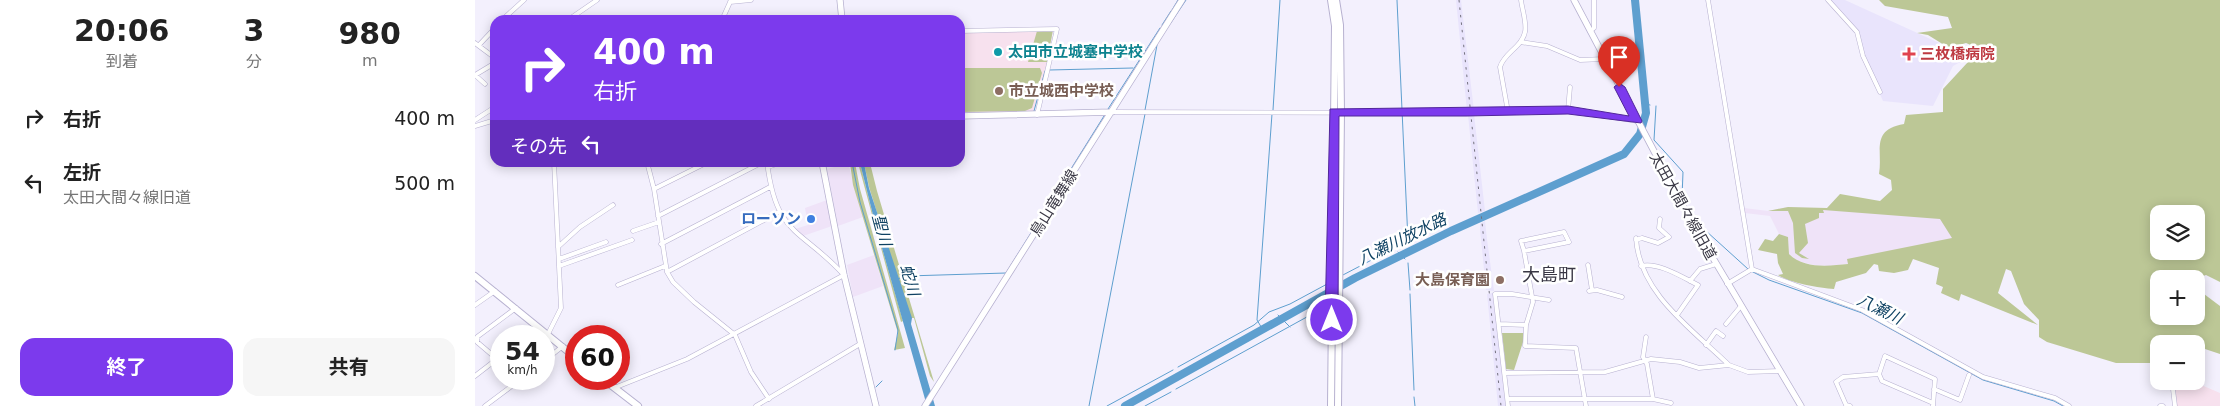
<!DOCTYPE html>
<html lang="ja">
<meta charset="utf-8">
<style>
:root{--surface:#fff;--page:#f6f6f6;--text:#222;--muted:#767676;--accent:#7c3aed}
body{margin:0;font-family:"DejaVu Sans","Noto Sans JP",sans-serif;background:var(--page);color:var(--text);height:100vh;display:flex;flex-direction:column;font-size:19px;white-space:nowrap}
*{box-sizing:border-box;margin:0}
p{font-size:16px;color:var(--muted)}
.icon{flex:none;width:28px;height:28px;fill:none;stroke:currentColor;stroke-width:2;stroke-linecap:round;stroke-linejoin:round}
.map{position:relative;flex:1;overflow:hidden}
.sheet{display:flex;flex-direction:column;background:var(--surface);width:475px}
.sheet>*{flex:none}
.banner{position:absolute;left:15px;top:15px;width:475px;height:152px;border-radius:15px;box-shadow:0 2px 12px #0003;background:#7c3aed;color:#fff;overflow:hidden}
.fabs{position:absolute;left:1675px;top:205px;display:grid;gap:10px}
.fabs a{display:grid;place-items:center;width:55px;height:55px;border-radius:10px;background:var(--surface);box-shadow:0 2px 12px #0003;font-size:25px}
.speed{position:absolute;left:15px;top:325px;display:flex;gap:10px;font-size:25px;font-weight:700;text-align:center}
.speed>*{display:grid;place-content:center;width:65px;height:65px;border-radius:50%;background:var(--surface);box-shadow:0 2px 12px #0003;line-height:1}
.speed small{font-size:12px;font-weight:400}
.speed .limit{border:8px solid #d22;background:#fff;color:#111}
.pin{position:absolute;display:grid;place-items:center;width:42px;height:42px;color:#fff;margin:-51px -21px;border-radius:50% 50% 50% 0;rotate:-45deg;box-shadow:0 0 5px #0007}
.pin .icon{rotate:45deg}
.me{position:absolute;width:55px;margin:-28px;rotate:0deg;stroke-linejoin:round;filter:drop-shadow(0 0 4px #0008)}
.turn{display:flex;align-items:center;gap:18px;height:105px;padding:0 20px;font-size:22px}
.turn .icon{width:65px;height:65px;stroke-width:2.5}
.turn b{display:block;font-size:35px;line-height:42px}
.then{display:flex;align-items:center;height:48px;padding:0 20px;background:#0003;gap:10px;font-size:19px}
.eta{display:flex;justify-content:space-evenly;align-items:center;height:85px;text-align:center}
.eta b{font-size:30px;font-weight:700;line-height:35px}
.action{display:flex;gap:10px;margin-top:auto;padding:10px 20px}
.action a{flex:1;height:58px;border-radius:15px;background:var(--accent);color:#fff;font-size:20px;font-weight:700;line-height:58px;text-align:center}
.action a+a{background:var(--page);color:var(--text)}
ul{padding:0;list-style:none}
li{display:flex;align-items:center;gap:15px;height:65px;padding:0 20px}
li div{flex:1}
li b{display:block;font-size:19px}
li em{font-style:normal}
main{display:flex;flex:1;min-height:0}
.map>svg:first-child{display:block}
.commercial{fill:#efe3f8}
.built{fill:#e9e4fc}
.education{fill:#f7e1ee}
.green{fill:#bcc796;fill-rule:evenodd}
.water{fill:#5e9fcf}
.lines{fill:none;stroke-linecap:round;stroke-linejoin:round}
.stream{stroke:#5e9fcf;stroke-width:1}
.river{stroke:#5e9fcf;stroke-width:8}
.street-casing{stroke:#b7b1d0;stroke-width:5}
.secondary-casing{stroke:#b7b1d0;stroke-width:7}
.primary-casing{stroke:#b7b1d0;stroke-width:8}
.street{stroke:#fff;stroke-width:4}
.secondary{stroke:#fff;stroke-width:5.5}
.primary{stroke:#fff;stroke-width:6}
.rail{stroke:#73717e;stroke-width:1;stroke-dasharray:2.5 5;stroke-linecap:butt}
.route{fill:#7c3aed;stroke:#51269a}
.culture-dot{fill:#0f9aa8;stroke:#fff;stroke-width:2}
.health-dot{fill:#e0444e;stroke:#fff;stroke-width:2}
.education-dot{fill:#8d6e63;stroke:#fff;stroke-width:2}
.shop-dot{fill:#3f7fe0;stroke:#fff;stroke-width:2}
.labels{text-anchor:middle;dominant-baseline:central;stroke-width:5;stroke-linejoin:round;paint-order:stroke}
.culture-label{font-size:15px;font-weight:bold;fill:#0d838f;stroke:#fff;text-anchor:start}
.health-label{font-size:15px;font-weight:bold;fill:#be3a42;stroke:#fff;text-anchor:start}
.education-label{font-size:15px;font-weight:bold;fill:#785e54;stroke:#fff;text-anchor:start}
.street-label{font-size:15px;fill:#393744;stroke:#fff}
.shop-label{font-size:15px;font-weight:bold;fill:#366cbe;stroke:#fff;text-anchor:end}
.water-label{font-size:16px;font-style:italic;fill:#0f4263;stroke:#fff}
.quarter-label{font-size:18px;fill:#393744;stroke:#fff}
</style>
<main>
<section class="sheet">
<div class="eta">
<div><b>20:06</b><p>到着</p></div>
<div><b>3</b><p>分</p></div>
<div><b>980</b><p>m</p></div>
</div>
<ul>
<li><svg class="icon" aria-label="right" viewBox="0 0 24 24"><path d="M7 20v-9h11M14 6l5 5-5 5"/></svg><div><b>右折</b></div><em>400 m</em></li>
<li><svg class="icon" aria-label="left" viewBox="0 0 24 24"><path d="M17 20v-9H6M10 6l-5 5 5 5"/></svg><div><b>左折</b><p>太田大間々線旧道</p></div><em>500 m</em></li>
</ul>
<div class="action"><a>終了</a><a>共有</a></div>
</section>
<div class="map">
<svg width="1745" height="406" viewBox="0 0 1745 406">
<rect width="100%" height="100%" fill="#f3f0fd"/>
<!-- commercial -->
<path class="commercial" d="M373 163 388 217 363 226 352 169Z
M352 200 357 226 328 236 320 229 333 225 330 208Z
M1313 207 1465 215 1482 242 1380 263 1354 266 1339 265 1323 261 1314 254 1313 237 1304 234 1295 216 1270 213 1269 208 1293 211Z
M399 255 408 286 378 297 372 265Z"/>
<!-- built -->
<path class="built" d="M981 0H986L999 111H992Z
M1353 0H1370L1473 47 1489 60 1478 66 1458 106 1408 101 1388 56 1382 32Z
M999 114 1010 211 1003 213 993 115Z
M1010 221 1012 239 1019 291 1011 290 1005 229V224Z
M1018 293 1031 406H1023L1012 294Z"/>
<!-- education -->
<path class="education" d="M578 30 571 69 558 112 485 114V32Z
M1699 381H1717L1745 393V406H1700Z"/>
<!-- green -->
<path class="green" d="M1404 0H1745V282L1731 275 1720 279H1684V316H1721V288L1745 306V354L1721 346V344H1684V368L1676 363H1641L1572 342 1564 337V320L1549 304 1536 271 1531 269 1523 293 1563 325 1486 294 1484 301 1466 293 1468 287 1461 284 1464 268 1438 259 1433 270 1419 273 1404 271 1403 265 1399 264 1391 273 1361 282 1359 289C1345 288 1315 283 1303 275L1308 274 1303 263 1302 254 1283 250 1290 239 1298 241 1304 234 1313 237 1314 254C1329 269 1354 266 1373 264L1372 259 1477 238 1465 219 1348 210 1349 213H1344V218L1330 224 1333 243 1324 253 1334 259 1327 258 1320 253 1318 223 1313 211H1293L1313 207 1352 208 1365 194 1405 201 1417 190 1416 180 1404 174C1408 151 1395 130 1429 124L1431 115 1468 112V89L1505 49 1491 43 1474 48 1453 35 1442 33 1477 28 1473 17 1410 6ZM1684 214H1721V251H1684Z
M578 30 572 62H553L562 31Z
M485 68H565L567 73 557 108 550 111 485 112Z
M375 163H380L385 189 430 348 419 350 423 333 378 185Z
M383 163H385L401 227 428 321 426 322Z
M389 163H395L402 191 459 382 455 376 439 318H435L394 187Z
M1027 333H1049L1048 342 1039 370 1031 369Z"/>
<!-- water -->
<path class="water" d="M385 163H389L394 188 437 318 436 324 460 406H452L401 227Z"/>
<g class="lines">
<!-- stream -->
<path class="stream" d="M697 10 703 0
M695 24 711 0
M687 25 696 11
M575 70 658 68
M1171 104 1175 105
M1181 106 1179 140 1208 172 1207 198
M633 109 685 28
M670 110 682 45
M798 110 805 0
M559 111 570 71
M377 162 385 202 423 330 420 350
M1220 221 1273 269
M923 252 930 259
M933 263 935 290
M1276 271 1294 280 1387 313 1508 380 1579 401 1588 406
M866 276 933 241 922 0
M422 279 432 276 531 273 629 116
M935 294 939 390
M803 315 815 327
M788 330 782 320 797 114
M703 367 779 325 794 312 815 304 854 283
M401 387 407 381
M701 389 850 307
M939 397 940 406
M614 406 670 114
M632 406 698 370
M670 406 696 392"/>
<!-- river -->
<path class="river" d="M650 406 880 278 976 231 1149 154 1165 134 1171 113 1160 0"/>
<!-- street casing -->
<g class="street-casing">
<path id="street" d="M1233 0 1277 269 1387 310 1508 377 1580 398 1594 406
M1353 0 1382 32 1388 56 1405 92
M255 2 276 0
M27 20 49 0
M93 20 122 0
M247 20 256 0
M485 31 582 29 562 115
M1115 31 1119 28V0
M1045 42 1072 46 1105 60 1129 59
M0 43 20 58
M4 45 20 28
M0 75 20 63
M0 75 10 84
M1093 110 1095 87
M637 112 991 113 1093 110 1162 121
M1033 112 1025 67C1029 53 1047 47 1050 32 1052 23 1047 9 1046 0
M0 120 20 107
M0 126 20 120
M172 162 179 189 192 272 198 282 219 302 260 335 276 372 294 399
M293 167 307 162
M179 189 233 162
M183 216 288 162
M158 231 184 222
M1089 232 1094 242 1049 251 1046 241Z
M1161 238C1164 293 1217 329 1254 365
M1161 240 1167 238 1183 243 1194 237 1184 228 1185 219
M186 244 295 187
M83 247 105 227 138 205
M1049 251 1058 302 1051 325 1050 346 1101 348 1111 406
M84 259 131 242
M1113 265 1117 290
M84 266 157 240
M1166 266C1184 262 1207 277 1223 285L1202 315
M192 272 304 212
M1215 281 1225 269 1241 264
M1252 284 1277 269
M143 285 190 266
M1114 291 1122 290 1147 297
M0 305 20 291
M1024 324 1051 325
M1251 324 1266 306
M73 334 86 308 79 162
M1171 337 1168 357 1172 364 1178 399
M1231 345 1241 331 1248 336
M69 361 88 346
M1029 373 1130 372 1176 359 1205 362 1224 368 1254 365 1273 372 1305 371
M0 376 22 359 2 342V337L41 308
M1697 381 1700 406
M139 388 212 359 369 275C326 228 301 237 292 162
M1459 389 1485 400 1494 375
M1033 399H1178L1196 403
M1458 403 1407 381 1404 374 1410 356 1460 379 1458 406
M10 406 46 379
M281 406 385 344
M1033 406 1020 294H1037L1074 300
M1375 406 1371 405 1361 382 1368 377 1404 374
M1685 406H1688"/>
</g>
<!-- secondary casing -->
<g class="secondary-casing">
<path id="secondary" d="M365 0 367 20
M1099 0 1216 221 1326 406
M485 116 637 112
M347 162 369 275 401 406
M450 406 707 0"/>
</g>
<!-- primary casing -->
<g class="primary-casing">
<path id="primary" d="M856 0 860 26 856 406
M861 0 865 25 866 112 863 406
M0 276 101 358
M128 379 163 406"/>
</g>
<!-- street -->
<use href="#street" class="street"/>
<!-- secondary -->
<use href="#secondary" class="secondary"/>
<!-- primary -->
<use href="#primary" class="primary"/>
<!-- rail -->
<path class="rail" d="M984 0 1026 406"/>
</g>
<!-- route -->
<path class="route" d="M1144 83 1150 87 1167 121 1166 123 1093 114 991 116H864L863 320 857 325 852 324 850 320 855 109 1093 106 1154 116 1139 87Z"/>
<!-- markers -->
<circle class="culture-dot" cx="523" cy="52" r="5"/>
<path class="health-dot" d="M1431.5 46.5h5v5h5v5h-5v5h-5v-5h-5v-5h5z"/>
<g class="education-dot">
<circle cx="524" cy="91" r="5"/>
<circle cx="1025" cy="280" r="5"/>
</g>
<circle class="shop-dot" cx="336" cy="219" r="5"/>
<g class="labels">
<!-- culture labels -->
<g class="culture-label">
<text x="533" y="52">太田市立城塞中学校</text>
</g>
<!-- health labels -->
<g class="health-label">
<text x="1445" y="54">三枚橋病院</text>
</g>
<!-- education labels -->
<g class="education-label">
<text x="534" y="91">市立城西中学校</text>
<text x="1015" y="280" text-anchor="end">大島保育園</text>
</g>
<!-- street labels -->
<g class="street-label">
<text transform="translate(579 203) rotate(-58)">鳥山竜舞線</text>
<text transform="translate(1208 206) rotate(61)">太田大間々線旧道</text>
</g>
<!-- shop labels -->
<g class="shop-label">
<text x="326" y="219">ローソン</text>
</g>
<!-- water labels -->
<g class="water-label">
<text transform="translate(407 230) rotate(75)">聖川</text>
<text transform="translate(927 239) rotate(-26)">八瀬川放水路</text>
<text transform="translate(435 280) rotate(74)">蛇川</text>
<text transform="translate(1405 309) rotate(26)">八瀬川</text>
</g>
<!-- quarter labels -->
<g class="quarter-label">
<text x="1074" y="274">大島町</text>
</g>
</g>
</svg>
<div class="fabs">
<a><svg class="icon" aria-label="layers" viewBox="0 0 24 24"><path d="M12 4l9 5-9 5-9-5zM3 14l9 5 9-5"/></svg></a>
<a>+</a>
<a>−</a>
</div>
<div class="speed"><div>54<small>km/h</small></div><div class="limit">60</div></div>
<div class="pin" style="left:1144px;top:87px;background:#d93025"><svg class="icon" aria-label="arrive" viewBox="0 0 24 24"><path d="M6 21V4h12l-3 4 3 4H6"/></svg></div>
<svg class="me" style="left:857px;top:320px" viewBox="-20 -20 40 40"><circle r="17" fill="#7c3aed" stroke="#fff" stroke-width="3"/><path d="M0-11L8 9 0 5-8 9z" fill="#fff"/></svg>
<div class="banner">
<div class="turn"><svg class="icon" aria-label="right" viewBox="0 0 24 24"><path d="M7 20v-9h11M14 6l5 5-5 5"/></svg><div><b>400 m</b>右折</div></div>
<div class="then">その先<svg class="icon" aria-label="left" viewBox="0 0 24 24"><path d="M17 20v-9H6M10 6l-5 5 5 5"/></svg></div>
</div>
</div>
</main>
